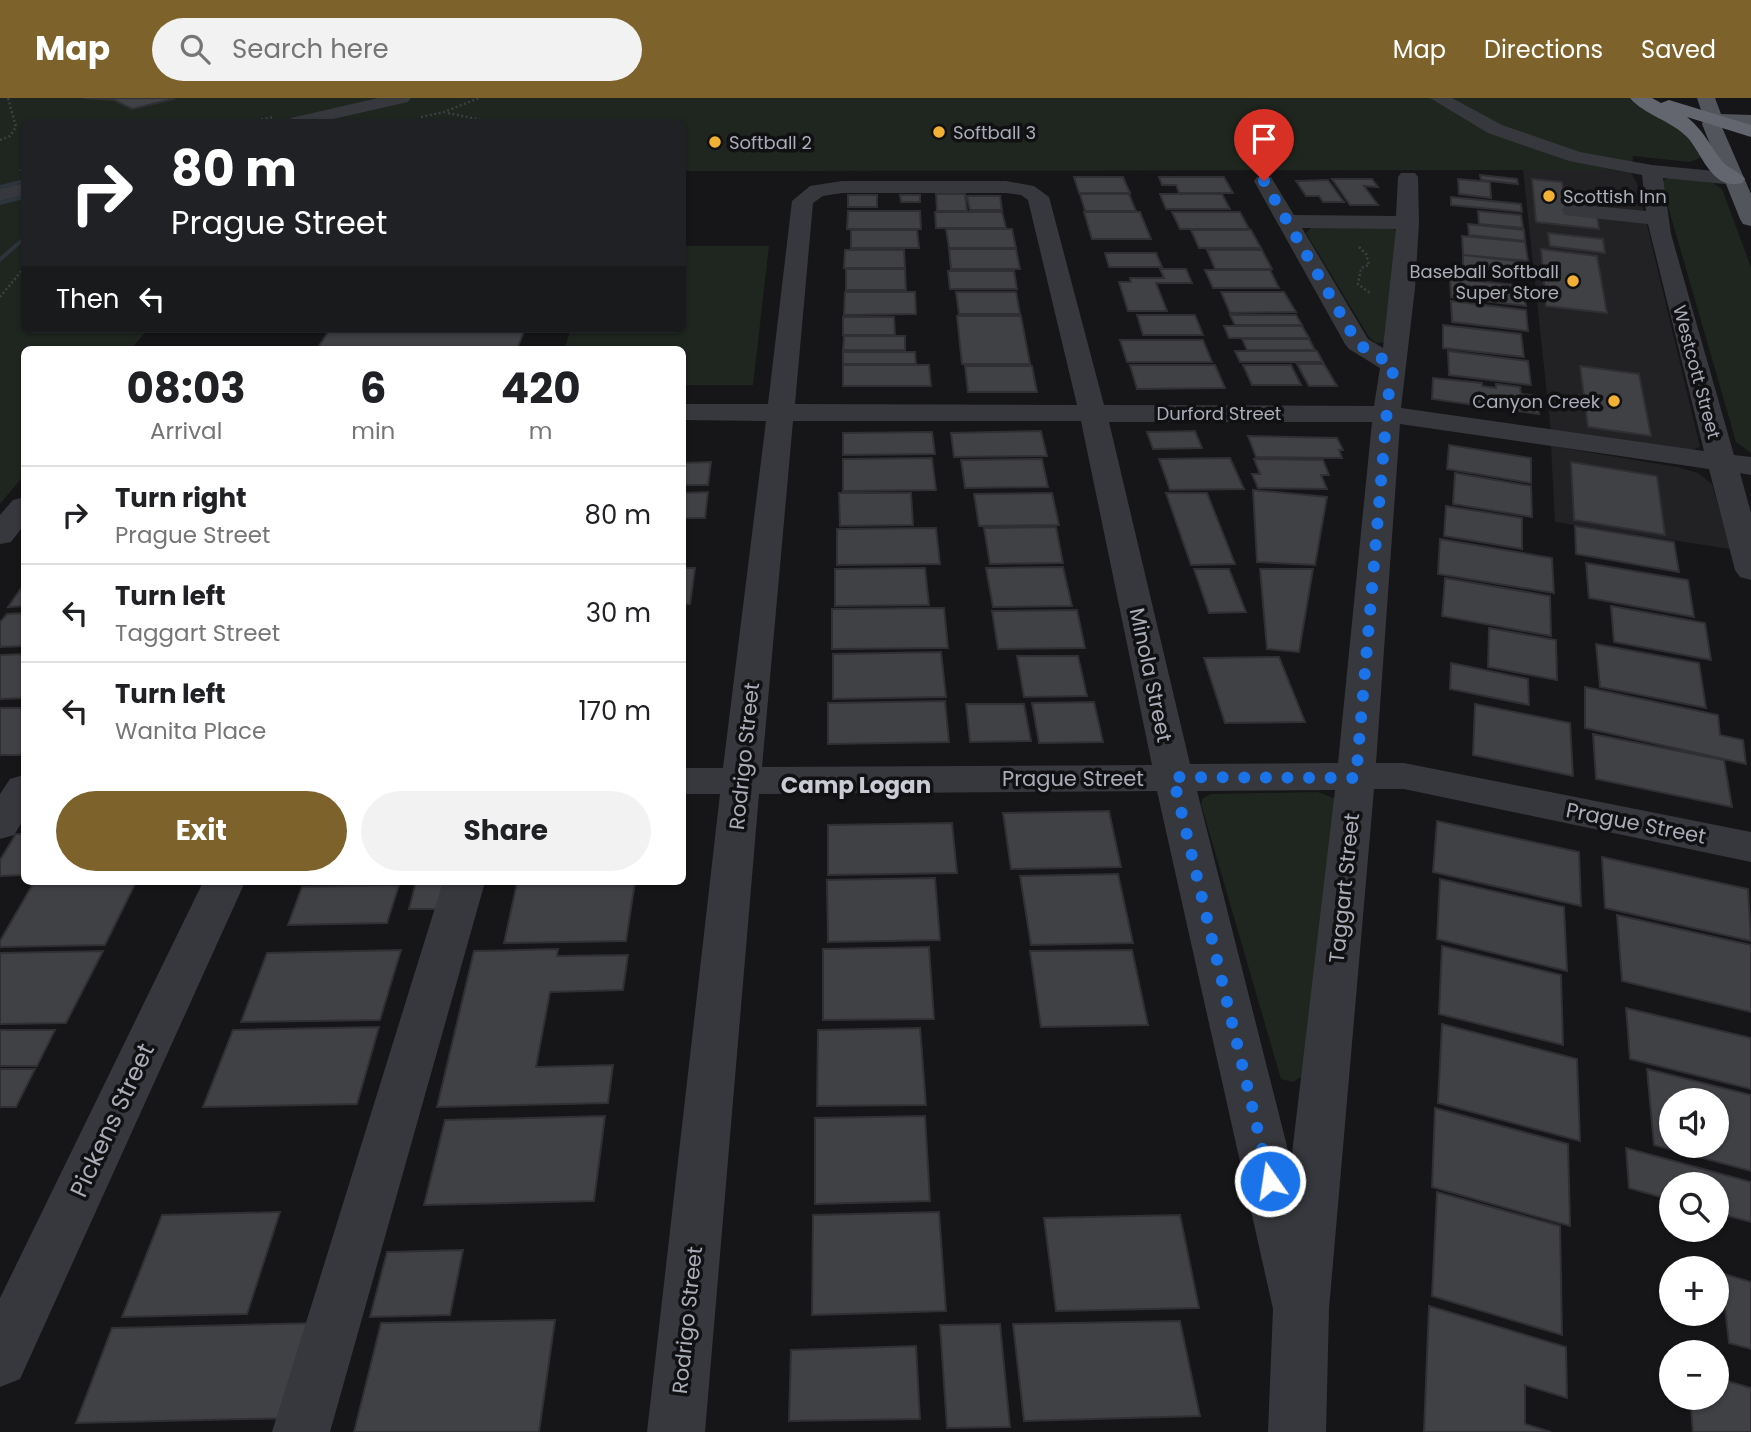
<!DOCTYPE html>
<meta charset="utf-8">
<style>
:root{--surface:#fff;--page:#f2f2f2;--text:#202124;--muted:#757577;--line:#e0e0e0;--accent:#7e622b}
body{margin:0;font-family:Poppins,sans-serif;background:var(--page);color:var(--text);height:100vh;display:flex;flex-direction:column;font-size:26px;white-space:nowrap}
*{box-sizing:border-box;margin:0}
p{font-size:23px;color:var(--muted)}
.icon{flex:none;width:38px;height:38px;fill:none;stroke:currentColor;stroke-width:2;stroke-linecap:round;stroke-linejoin:round}
.map{position:relative;flex:1;overflow:hidden}
.details{position:absolute;left:21px;top:248px;width:665px;height:539px;display:flex;flex-direction:column;background:var(--surface);border-radius:10px;box-shadow:0 2px 5px #0004}
.details>*{flex:none}
.guide{position:absolute;left:21px;top:21px;width:665px;height:214px;border-radius:10px;box-shadow:0 2px 5px #0004;background:#202124;color:#fff;overflow:hidden}
.controls{position:absolute;left:1659px;top:990px;display:grid;gap:14px}
.controls a{display:grid;place-items:center;width:70px;height:70px;border-radius:50%;background:var(--surface);box-shadow:0 2px 5px #0004;font-size:35px}
.pin{position:absolute;display:grid;place-items:center;width:60px;height:60px;color:#fff;margin:-72px -30px;border-radius:50% 50% 50% 0;rotate:-45deg;box-shadow:0 0 7px #0007}
.pin .icon{rotate:45deg}
.me{position:absolute;width:77px;margin:-38px;rotate:347deg;stroke-linejoin:round;filter:drop-shadow(0 0 5px #0008)}
.turn{display:flex;align-items:center;gap:24px;height:147px;padding:0 35px;font-size:32px}
.turn .icon{width:91px;height:91px;stroke-width:2.5}
.turn b{display:block;font-size:49px;line-height:60px}
.then{display:flex;align-items:center;height:66px;padding:0 35px;background:#0003;gap:14px;font-size:26px}
.eta{display:flex;justify-content:space-evenly;align-items:center;height:119px;text-align:center}
.eta b{font-size:42px;font-weight:700;line-height:49px}
.action{display:flex;gap:14px;margin-top:auto;padding:14px 35px}
.action a{flex:1;height:80px;border-radius:42px;background:var(--accent);color:#fff;font-size:28px;font-weight:700;line-height:80px;text-align:center}
.action a+a{background:var(--page);color:var(--text)}
ul{padding:0;list-style:none}
li{display:flex;align-items:center;gap:21px;height:98px;padding:0 35px;border-top:2px solid var(--line)}
li div{flex:1}
li b{display:block;font-size:26px}
li em{font-style:normal}
header{display:flex;align-items:center;gap:42px;box-sizing:border-box;height:98px;padding:0 35px;background:var(--accent);color:#fff}
header strong{font-size:33px}
nav{display:flex;gap:38px;margin-inline-start:auto;font-size:24px}
.search{width:490px;height:63px;background:var(--page);display:flex;align-items:center;gap:18px;box-sizing:border-box;padding:0 24px;border-radius:38px;color:var(--muted);font-size:26px}
.map>svg:first-child{display:block}
.built{fill:#222225}
.green{fill:#1e261f}
.lines{fill:none;stroke-linecap:round;stroke-linejoin:round}
.stream{fill:#2c353c;fill-rule:evenodd}
.building{fill:#404145;stroke:#303034;stroke-width:2;fill-rule:evenodd}
.path{stroke:#3d3f44;stroke-width:2.5;stroke-dasharray:2 2.5;stroke-linecap:butt}
.minor{fill:#37383d;fill-rule:evenodd}
.major{fill:#53555c;fill-rule:evenodd}
.highway{fill:#63666e;fill-rule:evenodd}
.route{stroke:#1a73e8;stroke-width:12;stroke-dasharray:0 21.6}
.poi-dot{fill:#f2b134;stroke:#111113;stroke-width:2.5}
.labels{text-anchor:middle;dominant-baseline:central;stroke-width:7;stroke-linejoin:round;paint-order:stroke}
.far-poi-label{font-size:18px;fill:#a8adb8;stroke:#111113;text-anchor:start}
.far-street-label{font-size:18px;fill:#a8adb8;stroke:#111113}
.street-label{font-size:21px;fill:#a8adb8;stroke:#111113}
.neighbourhood-label{font-size:23px;font-weight:bold;fill:#c9ccd4;stroke:#111113}
.near-street-label{font-size:24px;fill:#a8adb8;stroke:#111113}
</style>
<header>
<strong>Map</strong>
<div class="search"><svg class="icon" aria-label="search" viewBox="0 0 24 24"><circle cx="10" cy="10" r="6"/><path d="M15 15l6 6"/></svg>Search here</div>
<nav><a>Map</a><a>Directions</a><a>Saved</a></nav>
</header>
<div class="map">
<svg width="1751" height="1334" viewBox="0 0 1751 1334">
<rect width="100%" height="100%" fill="#161618"/>
<!-- built -->
<path class="built" d="M1523 72H1607L1631 75 1637 85 1700 349 1689 353 1551 334Z
M1551 348 1677 369 1698 375 1712 386 1730 451 1555 424Z"/>
<!-- green -->
<path class="green" d="M0 0H1629L1664 14 1705 58 1690 64 1633 58 1631 75 1607 72 683 73 682 24H24V231H148L130 252H24V377L0 406Z
M1669 79 1713 85 1722 91 1751 169V355L1736 344 1661 84Z
M1312 129 1392 130 1397 133 1386 244 1376 245 1369 239 1306 135Z
M683 148H769L753 287H683L682 252H564L571 231H682Z
M1318 694 1336 701 1341 713 1301 979 1293 984 1281 981 1201 706 1203 700 1211 696Z"/>
<g class="lines">
<!-- stream -->
<path class="stream" d="M24 70V74L17 72Z
M24 81V85L0 91V87Z
M24 97V101L0 107V103Z
M24 138V143L0 164V159Z"/>
</g>
<!-- building -->
<path class="building" d="M84 0H170L173 1 132 11 114 2Z
M1480 77 1517 81 1518 86 1481 82Z
M1074 79H1123L1130 95H1079Z
M1159 79H1224L1233 95H1179L1176 87H1162Z
M1332 81H1372L1378 89 1364 88 1378 107H1350Z
M1458 81 1490 84 1491 100 1459 96Z
M1532 81 1562 84 1566 114 1597 117 1599 131 1536 124Z
M1328 82 1344 104H1323L1319 98H1306L1296 83Z
M936 96H965L967 113H937Z
M1080 96H1129L1136 113H1085Z
M1160 96H1222L1230 111H1166Z
M848 97H877V109H848Z
M900 97H920V104H901Z
M967 98H1000L1002 112H970Z
M1451 99 1521 106 1522 114 1451 107Z
M848 113H920L921 131H847Z
M1478 113 1521 117 1523 130 1479 126Z
M935 114H1002L1006 130H936Z
M1084 114H1140L1151 141H1092Z
M1172 114H1240L1249 131H1180Z
M1468 126 1524 132 1525 143 1469 137Z
M946 131H1012L1016 150H949Z
M851 132H917L919 150H851Z
M1191 132H1251L1261 150H1199Z
M1548 135 1603 141 1605 155 1550 148Z
M1462 138 1525 144 1528 163 1463 157Z
M949 151H1016L1020 171H951Z
M1541 151 1597 158 1607 215 1546 208Z
M845 152H904L905 170H844Z
M1207 152H1262L1272 171H1215Z
M1105 155H1156L1162 169H1109Z
M1463 157 1525 164 1526 175 1463 168Z
M846 171H905L906 192H846Z
M1160 171H1186L1192 185H1156L1167 213H1128L1119 184H1131L1130 180H1164Z
M1205 172H1270L1279 190H1213Z
M948 173H1014L1017 191H950Z
M1450 180 1523 188 1526 208 1451 199Z
M845 194H915L916 216 844 217Z
M956 194H1016L1020 216H959Z
M1221 194H1284L1296 214 1230 215Z
M1451 203 1526 212 1528 233 1452 224Z
M1137 217H1195L1203 237H1143Z
M1230 217H1296L1302 227H1235Z
M957 218H1021L1030 266H962Z
M843 219H894L895 237H843Z
M1443 227 1521 236 1524 259 1443 250Z
M1224 228H1302L1309 240H1229Z
M330 231H525L517 251H317Z
M844 238H905V252H843Z
M1242 241H1309L1315 252H1247Z
M1120 242H1203L1212 264H1127Z
M1235 253H1317L1323 264H1240Z
M1448 253 1528 263 1531 287 1449 277Z
M843 254H915L916 266H843Z
M1297 266H1324L1337 288H1309Z
M843 267H929L931 288H843Z
M1130 267H1215L1225 290 1137 291Z
M1243 267H1291L1301 287H1252Z
M965 268H1032L1037 294H968Z
M1580 268 1639 276 1651 338 1588 329Z
M1433 280 1482 285V288L1496 290V286L1520 289 1521 296 1538 298 1539 316 1432 301Z
M1041 333 1047 358 954 359 951 335Z
M1195 333 1202 350 1153 351 1147 334Z
M932 334 935 356 843 357V335Z
M1248 338 1337 340 1343 352H1339L1342 360 1256 359Z
M1449 347 1531 360V385L1447 371Z
M932 360 936 392 843 393V361Z
M1230 360 1244 391 1170 392 1159 361Z
M1042 361 1048 389 965 390 961 362Z
M1254 361 1323 362 1329 377H1321L1327 391 1258 390 1252 376H1260Z
M711 364 708 387H682V365Z
M1571 364 1657 378 1665 437 1574 422Z
M1455 375 1531 388 1532 419 1453 406Z
M1253 392 1327 399 1315 467 1257 464Z
M708 394 705 420H682V395Z
M839 395H911L913 427 840 428Z
M1052 395 1059 427 979 428 974 396Z
M1166 395H1207L1235 466 1191 467Z
M1446 408 1522 420V451L1444 438Z
M1575 428 1674 444 1679 474 1576 456Z
M1056 429 1063 465 990 466 984 430Z
M936 430 940 466 837 467V431Z
M1440 441 1552 460 1554 495 1438 476Z
M1586 465 1688 482 1694 519 1589 500Z
M1063 469 1072 508 993 509 986 470Z
M682 470H695L690 506H682Z
M925 470 929 507 835 508V471Z
M1194 471H1229L1246 514 1209 515Z
M1260 471H1313L1299 554 1267 551Z
M1445 480 1550 498 1551 538 1442 518Z
M24 486V508L8 509Z
M1611 508 1705 525 1711 562 1614 544Z
M944 510 948 550 832 551V511Z
M1077 512 1085 550 998 551 992 513Z
M24 515V548L0 549V524L7 516Z
M1489 530 1556 542 1557 582 1488 569Z
M1596 546 1699 565 1706 610 1600 589Z
M941 554 946 599 833 601V556Z
M24 556V600L0 601V557Z
M1017 558H1078L1087 598 1024 599Z
M1279 559 1305 624 1225 625 1204 560Z
M1451 565 1528 581 1529 607 1450 591Z
M1585 589 1718 617 1720 637 1743 642 1746 666 1585 630Z
M945 603 949 644 828 646V605Z
M1094 604 1103 644 1039 645 1032 605Z
M966 606H1024L1031 643 970 644Z
M1475 606 1570 625 1573 678 1473 657Z
M0 610H24V657H0Z
M1593 636 1724 662 1732 709 1596 681Z
M1109 713 1121 769 1011 771 1003 715Z
M1437 723 1579 754 1581 808 1433 774Z
M952 725 957 775 828 777V727Z
M16 736H24V777L0 778V762Z
M1602 759 1748 791 1751 843 1605 810Z
M1118 776 1133 845 1031 847 1020 778Z
M935 780 940 842 828 844 827 782Z
M1440 781 1564 809 1567 873 1437 841Z
M34 784H136L105 847 0 849V843Z
M416 784H456L449 811H409Z
M635 784 626 843 504 845 517 785Z
M399 787 387 825 288 827 302 789Z
M1617 817 1751 847V914L1622 883Z
M1442 848 1561 877 1563 947 1439 916Z
M929 849 934 921 823 922V851Z
M558 851 557 858 628 857 623 892 550 894 536 969 613 967 608 1005 437 1009 474 853Z
M401 852 380 922 241 924 267 855Z
M1132 852 1148 927 1041 929 1030 853Z
M103 853 66 925 0 926V855Z
M1626 910 1751 940V991L1630 961Z
M1442 926 1577 961 1580 1043 1438 1005Z
M379 929 357 1006 203 1009 233 932Z
M920 930 926 1007 817 1008 818 932Z
M0 932H55L37 968H0Z
M0 971H35L16 1009H0Z
M1647 971 1751 997V1073L1654 1047ZM1671 1003H1717V1048H1671Z
M1435 1010 1568 1046 1570 1128 1432 1089Z
M605 1018 594 1103 424 1107 445 1022Z
M925 1018 930 1103 815 1106V1020Z
M1626 1050 1751 1084V1124L1717 1115V1087H1671V1102L1629 1090Z
M1437 1094 1560 1128 1562 1237 1432 1198Z
M280 1114 247 1216 122 1219 162 1117Z
M939 1114 946 1213 812 1217 813 1117Z
M1180 1117 1199 1210 1056 1213 1044 1120Z
M463 1152 450 1217 370 1219 387 1154Z
M1721 1175 1751 1184V1251L1729 1245Z
M1429 1208 1566 1249 1567 1300 1525 1287V1326L1551 1334H1424Z
M555 1222 539 1334H354L381 1225Z
M1180 1223 1200 1318 1024 1323 1013 1226Z
M320 1225 293 1320 76 1325 112 1230Z
M1000 1226 1010 1329 947 1330 940 1227Z
M916 1248 920 1321 789 1323 791 1252Z
M1717 1280 1751 1290V1334H1693L1690 1300H1717Z"/>
<g class="lines">
<!-- path -->
<path class="path" d="M448 15 491 24
M421 19 444 14 479 0
M248 24 274 19
M0 42 10 38 16 29 8 0
M1359 149 1366 156 1369 167 1361 170 1358 186 1370 195
M0 199 24 170"/>
<!-- minor -->
<path class="minor" d="M378 0H411L408 4 320 24H289L291 20Z
M1430 0H1452L1502 27 1580 54 1652 67 1735 75 1742 77 1745 81 1742 85 1735 87 1663 80 1671 136 1734 357 1751 359V377L1740 375 1751 415V482L1740 479 1735 472 1709 371 1400 326 1376 665H1404L1751 734V764L1404 691H1374L1329 1211 1326 1334H1268L1273 1211 1157 693 759 696 705 1334H647L720 696H682V670H723L766 323 682 322V306H768L792 103 810 88 842 83H1006L1034 88 1049 99 1104 307 1374 308 1380 270 1349 251 1345 246 1254 83 1257 79H1271L1294 117 1396 118 1398 79 1401 75H1415L1418 79 1419 125 1415 190 1401 310 1704 353 1648 126 1573 118 1565 117 1562 112 1565 107 1573 106 1646 113 1642 77 1569 63 1488 35ZM842 95H1006L1021 97 1028 102 1077 307 795 306 813 105 823 98ZM1302 130 1396 131 1383 250 1368 241ZM793 323H1081L1152 667 762 669ZM1109 324H1372L1338 665 1190 666ZM1335 692 1291 1064 1197 693Z
M24 85V97L0 103V91Z
M24 399V427L11 444 0 446V417L13 402Z
M24 677V721L14 737 0 741V696L10 681Z
M203 784H245L20 1281 0 1289V1200Z
M443 784H485L330 1334H272Z"/>
<!-- major -->
<path class="major" d="M1697 0H1715L1721 16 1751 17V29L1721 27 1751 96V128L1743 126 1740 121 1702 26 1704 21Z"/>
<!-- highway -->
<path class="highway" d="M1630 0H1652L1661 5 1669 2 1751 27V39L1687 19C1706 35 1709 47 1723 64 1729 71 1739 73 1745 81L1742 85C1712 93 1703 57 1688 40 1672 23 1643 16 1630 0Z"/>
</g>
<g class="lines">
<!-- route -->
<path class="route" d="M1264 83 1358 246 1394 268 1388 300 1356 680 1173 679 1270 1083"/>
</g>
<!-- markers -->
<g class="poi-dot">
<circle cx="939" cy="34" r="7"/>
<circle cx="715" cy="44" r="7"/>
<circle cx="1549" cy="98" r="7"/>
<circle cx="1573" cy="183" r="7"/>
<circle cx="1614" cy="303" r="7"/>
</g>
<g class="labels">
<!-- far-poi labels -->
<g class="far-poi-label">
<text x="953" y="34">Softball 3</text>
<text x="729" y="44">Softball 2</text>
<text x="1563" y="98">Scottish Inn</text>
<text x="1559" y="173" text-anchor="end">Baseball Softball<tspan x="1559" dy="21">Super Store</tspan></text>
<text x="1600" y="303" text-anchor="end">Canyon Creek</text>
</g>
<!-- far-street labels -->
<g class="far-street-label">
<text transform="translate(1697 274) rotate(75)">Westcott Street</text>
<text x="1219" y="315">Durford Street</text>
</g>
<!-- street labels -->
<g class="street-label">
<text transform="translate(1151 577) rotate(78)">Minola Street</text>
<text transform="translate(744 658) rotate(-84)">Rodrigo Street</text>
<text x="1073" y="680">Prague Street</text>
<text transform="translate(1636 725) rotate(11)">Prague Street</text>
<text transform="translate(1344 790) rotate(-84)">Taggart Street</text>
<text transform="translate(687 1222) rotate(-84)">Rodrigo Street</text>
</g>
<!-- neighbourhood labels -->
<g class="neighbourhood-label">
<text x="856" y="687">Camp Logan</text>
</g>
<!-- near-street labels -->
<g class="near-street-label">
<text transform="translate(112 1022) rotate(-65)">Pickens Street</text>
</g>
</g>
</svg>
<div class="controls">
<a><svg class="icon" aria-label="sound" viewBox="0 0 24 24"><path d="M4 9h4l5-4v14l-5-4H4zM17 9q2 3 0 6"/></svg></a>
<a><svg class="icon" aria-label="search" viewBox="0 0 24 24"><circle cx="10" cy="10" r="6"/><path d="M15 15l6 6"/></svg></a>
<a>+</a>
<a>−</a>
</div>
<div class="pin" style="left:1264px;top:83px;background:#d93025"><svg class="icon" aria-label="arrive" viewBox="0 0 24 24"><path d="M6 21V4h12l-3 4 3 4H6"/></svg></div>
<svg class="me" style="left:1270px;top:1083px" viewBox="-20 -20 40 40"><circle r="17" fill="#1a73e8" stroke="#fff" stroke-width="3"/><path d="M0-11L8 9 0 5-8 9z" fill="#fff"/></svg>
<div class="guide">
<div class="turn"><svg class="icon" aria-label="right" viewBox="0 0 24 24"><path d="M7 20v-9h11M14 6l5 5-5 5"/></svg><div><b>80 m</b>Prague Street</div></div>
<div class="then">Then<svg class="icon" aria-label="left" viewBox="0 0 24 24"><path d="M17 20v-9H6M10 6l-5 5 5 5"/></svg></div>
</div>
<section class="details">
<div class="eta">
<div><b>08:03</b><p>Arrival</p></div>
<div><b>6</b><p>min</p></div>
<div><b>420</b><p>m</p></div>
</div>
<ul>
<li><svg class="icon" aria-label="right" viewBox="0 0 24 24"><path d="M7 20v-9h11M14 6l5 5-5 5"/></svg><div><b>Turn right</b><p>Prague Street</p></div><em>80 m</em></li>
<li><svg class="icon" aria-label="left" viewBox="0 0 24 24"><path d="M17 20v-9H6M10 6l-5 5 5 5"/></svg><div><b>Turn left</b><p>Taggart Street</p></div><em>30 m</em></li>
<li><svg class="icon" aria-label="left" viewBox="0 0 24 24"><path d="M17 20v-9H6M10 6l-5 5 5 5"/></svg><div><b>Turn left</b><p>Wanita Place</p></div><em>170 m</em></li>
</ul>
<div class="action"><a>Exit</a><a>Share</a></div>
</section>
</div>
